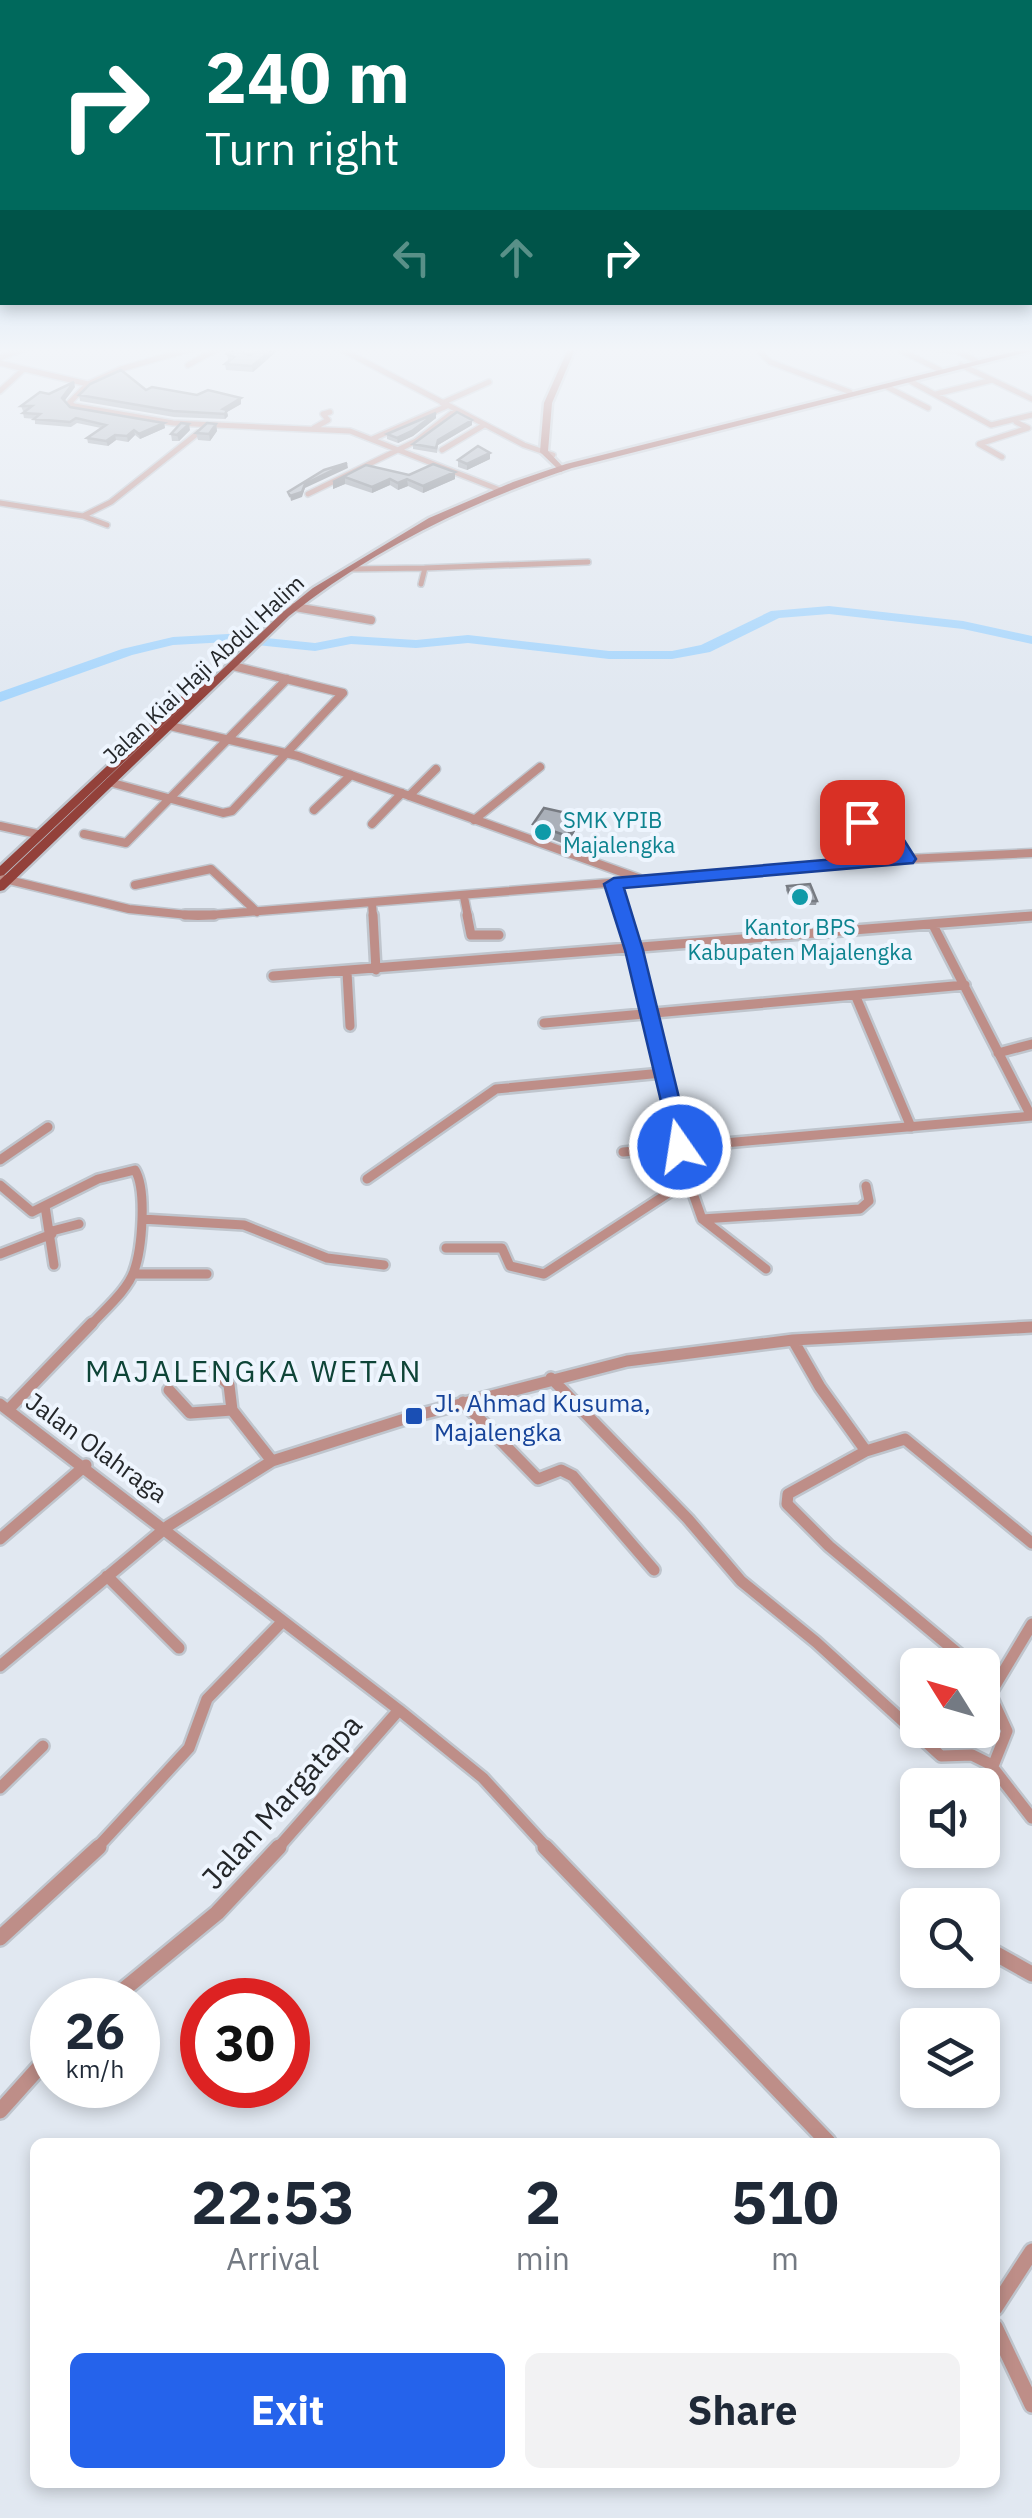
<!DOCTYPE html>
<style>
:root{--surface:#fff;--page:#f2f2f3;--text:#1f2937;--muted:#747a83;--accent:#2563eb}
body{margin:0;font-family:"IBM Plex Sans",sans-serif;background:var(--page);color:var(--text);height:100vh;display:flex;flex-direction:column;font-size:38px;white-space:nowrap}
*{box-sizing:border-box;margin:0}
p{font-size:32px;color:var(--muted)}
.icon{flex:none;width:55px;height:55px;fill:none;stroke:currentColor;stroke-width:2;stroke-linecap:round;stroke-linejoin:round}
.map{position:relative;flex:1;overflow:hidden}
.drawer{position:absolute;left:30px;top:2138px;width:970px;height:350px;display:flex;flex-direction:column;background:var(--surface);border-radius:15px;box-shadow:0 5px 15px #0003}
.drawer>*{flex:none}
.top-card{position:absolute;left:0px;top:0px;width:1032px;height:305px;box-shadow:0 5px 15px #0003;background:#00695c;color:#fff;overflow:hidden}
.needle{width:65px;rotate:307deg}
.tools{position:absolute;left:900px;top:1648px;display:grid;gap:20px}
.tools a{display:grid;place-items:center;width:100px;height:100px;border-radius:15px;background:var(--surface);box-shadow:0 5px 15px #0003;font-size:50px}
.speed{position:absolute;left:30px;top:1978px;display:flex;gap:20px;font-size:50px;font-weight:700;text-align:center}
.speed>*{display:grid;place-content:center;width:130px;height:130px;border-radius:50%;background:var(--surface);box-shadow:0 5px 15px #0003;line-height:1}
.speed small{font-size:25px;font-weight:400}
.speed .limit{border:15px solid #d22;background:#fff;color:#111}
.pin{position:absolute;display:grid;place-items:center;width:85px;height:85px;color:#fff;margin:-42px;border-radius:20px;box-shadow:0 5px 15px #0006}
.me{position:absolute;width:110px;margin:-55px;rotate:347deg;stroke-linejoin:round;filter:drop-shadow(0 0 8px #0008)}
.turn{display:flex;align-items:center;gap:35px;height:210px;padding:0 40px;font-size:45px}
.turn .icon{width:130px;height:130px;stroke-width:2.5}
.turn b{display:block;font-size:70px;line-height:85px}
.lanes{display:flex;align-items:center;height:95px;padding:0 40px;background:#0003;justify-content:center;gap:50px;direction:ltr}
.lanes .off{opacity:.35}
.eta{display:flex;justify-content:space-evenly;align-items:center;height:170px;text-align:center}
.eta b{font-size:60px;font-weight:800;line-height:70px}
.action{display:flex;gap:20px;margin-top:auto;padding:20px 40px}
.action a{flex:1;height:115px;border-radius:15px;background:var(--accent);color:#fff;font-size:40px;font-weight:800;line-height:115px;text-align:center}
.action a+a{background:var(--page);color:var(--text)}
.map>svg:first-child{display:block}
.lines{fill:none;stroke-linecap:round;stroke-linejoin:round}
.river{fill:#a8d6fc;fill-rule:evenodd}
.minor-far4-casing{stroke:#bfc5cd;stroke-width:8}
.minor-far3-casing{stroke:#bfc5cd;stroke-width:11}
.minor-far2-casing{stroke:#bfc5cd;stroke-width:14}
.minor-far1-casing{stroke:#bfc5cd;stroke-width:16}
.minor-casing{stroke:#bfc5cd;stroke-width:20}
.secondary-casing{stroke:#bfc5cd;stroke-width:5}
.primary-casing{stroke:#bfc5cd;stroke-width:5}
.minor-far4{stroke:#be8e88;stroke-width:5}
.minor-far3{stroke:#be8e88;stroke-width:8}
.minor-far2{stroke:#be8e88;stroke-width:9}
.minor-far1{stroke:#be8e88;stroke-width:11}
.minor{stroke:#be8e88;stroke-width:15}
.secondary{fill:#a6625a;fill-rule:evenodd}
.primary{fill:#93413a;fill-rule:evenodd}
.wall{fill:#92979f}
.shaded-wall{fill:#777b82}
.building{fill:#aab0b9;stroke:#777b82;stroke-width:2.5}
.route{fill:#2563eb;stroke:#184099;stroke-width:2.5}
.culture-dot{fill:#0f9aa8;stroke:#eef5fe;stroke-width:4}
.transit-dot{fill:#1a4fb4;stroke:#eef5fe;stroke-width:4}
.labels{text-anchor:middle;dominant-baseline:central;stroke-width:8;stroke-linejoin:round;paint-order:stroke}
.far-street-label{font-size:22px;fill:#24272a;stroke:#eef5fe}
.far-culture-label{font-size:22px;fill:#0d838f;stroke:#eef5fe;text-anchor:start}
.transit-label{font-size:25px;fill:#164399;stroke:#eef5fe;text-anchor:start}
.street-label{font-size:25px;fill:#24272a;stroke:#eef5fe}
.quarter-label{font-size:30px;letter-spacing:2.5px;fill:#0e4437;stroke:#eef5fe}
.near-street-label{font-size:30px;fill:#24272a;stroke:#eef5fe}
</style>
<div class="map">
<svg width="1032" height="2518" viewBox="0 0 1032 2518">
<rect width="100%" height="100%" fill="#e1e8f1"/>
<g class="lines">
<!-- river -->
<path class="river" d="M829 606 963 621 1032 636V644L963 629 829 614 779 618 710 652 672 659H609L468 643 416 648 351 644 315 651 228 642 173 645 132 655 0 702V692L122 649 173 637 228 634 315 643 351 636 416 640 468 635 609 651H672L701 645 771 611Z"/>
<!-- minor-far4 casing -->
<g class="minor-far4-casing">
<path id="minor-far4" d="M337 347 524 445 553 455
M762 347 761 353 770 362 850 392
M927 347 957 351 976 361
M902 351 940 370
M249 355 265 347
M0 358 28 347
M0 363 24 369
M188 365 221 347
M961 365 1032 399
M910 381 991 425 1032 415
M88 384 121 369 191 349
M887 387 928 408
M0 391 24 369 88 384 69 403 74 406 173 423 350 431 500 490
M936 394 992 380
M442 403 489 382
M314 428 328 420 323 414 330 412
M372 439 447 406
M442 450 484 425
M1002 457 979 444 1028 428 1016 422
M308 494 416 441 456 410
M0 503 83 516
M107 525 83 516 111 502 203 429
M425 568 588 562
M350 569 425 568 421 584"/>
</g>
<!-- minor-far3 casing -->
<g class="minor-far3-casing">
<path id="minor-far3" d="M295 607 371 620
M170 726 298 756 638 878
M109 782 223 813 232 811 343 693 233 666
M409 796 436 769
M878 797 858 819 886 824 907 859
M314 810 351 775
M474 820 540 767
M372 824 402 793
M0 826 37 834
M84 834 126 843 287 679
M0 878 129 909 198 916 907 859 1032 853
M614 884 624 917
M135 885 211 869 257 912
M464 897 468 917
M372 903 373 917
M1017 917 1032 916"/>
</g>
<!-- minor-far2 casing -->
<g class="minor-far2-casing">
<path id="minor-far2" d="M185 915H214
M373 915 376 970
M467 915 471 935H499
M623 915 690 1185 702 1219 860 1209 869 1201 866 1186
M934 927 1031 1116
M347 972 350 1026
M273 976 1032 916
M856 997 911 1127
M544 1023 965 985
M998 1053 1032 1044
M623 1152 1032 1116
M0 1160 48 1127
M367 1179 496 1089 662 1073
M0 1185 32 1212 98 1179 135 1170C147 1190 142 1249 134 1271 128 1290 103 1311 90 1326
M45 1206 54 1265
M142 1219 244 1225 327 1258 384 1265
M702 1219 766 1269
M52 1231 79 1224
M446 1248H502L510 1266 544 1274 670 1192 690 1185
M0 1254 52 1234
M134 1274H207"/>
</g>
<!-- minor-far1 casing -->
<g class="minor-far1-casing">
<path id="minor-far1" d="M793 1340 820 1387 866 1451
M210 1368 229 1385 232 1410
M551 1378 688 1519 741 1581 816 1642 941 1756 972 1755 990 1764 1032 1818
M169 1390 190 1413 232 1410 272 1461
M463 1402 538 1479 561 1470 573 1476 654 1570
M0 1404 399 1710 277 1849
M8 1410 92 1323
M0 1539 86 1465
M107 1576 179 1648
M972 1665 829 1546 787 1504 788 1494 866 1451 905 1439 1032 1543
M0 1666 168 1526 272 1461 414 1416 627 1361 793 1340 1032 1327
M399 1710 483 1778 548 1849
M993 1766 1007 1731 990 1694 1032 1624
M0 1788 43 1746
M96 1849 189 1748 207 1699 283 1621"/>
</g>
<!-- minor casing -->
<g class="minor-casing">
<path id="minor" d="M545 1847 828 2142
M0 1938 99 1847
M982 1946 1032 1974
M111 2000 217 1913 279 1847
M0 2111 52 2053
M995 2308 1032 2251
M995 2327 1032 2405"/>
</g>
<!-- secondary casing -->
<g class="secondary-casing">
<path id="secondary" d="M569 347H576L552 403 548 451 565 469 561 472 540 452 544 403Z"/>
</g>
<!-- primary casing -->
<g class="primary-casing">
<path id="primary" d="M1032 347V351L572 468C471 502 373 549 289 616L4 890 0 891V880L197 693 4 875 0 876V866L198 681H206V685L283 612 313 588 429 518 513 482 566 464Z"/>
</g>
<!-- minor-far4 -->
<use href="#minor-far4" class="minor-far4"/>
<!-- minor-far3 -->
<use href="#minor-far3" class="minor-far3"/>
<!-- minor-far2 -->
<use href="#minor-far2" class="minor-far2"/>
<!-- minor-far1 -->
<use href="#minor-far1" class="minor-far1"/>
<!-- minor -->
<use href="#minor" class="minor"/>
<!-- secondary -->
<use href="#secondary" class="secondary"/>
<!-- primary -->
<use href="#primary" class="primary"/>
</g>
<!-- wall -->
<path class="wall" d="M265 347 253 372 226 370 225 364 230 360H228L227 354 250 355Z
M75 387 64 401 70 407 164 423 165 428 140 439 135 435 128 442 116 440 108 446 88 443 87 438 101 428 77 423 71 427 35 424V419L24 418 23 413 26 411H23L21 406 49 394Z
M79 395H197L241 398V404L227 412 228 416 225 419 174 417 80 401Z
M436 413V418L413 436 398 443 387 439V434Z
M472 420V425L438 445 437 453 413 449V444Z
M216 424 217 431 210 441 198 440 196 433Z
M190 430 179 441H172L171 434Z
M490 453V459L467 470 458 467V460Z
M366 465 409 475 455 479 423 493 408 486 398 490 390 485 372 493 345 484 333 489V482Z
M580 816 579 824 567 845 533 832V824Z
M787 886 817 901 816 905H792L786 890Z"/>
<!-- shaded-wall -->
<path class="shaded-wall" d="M275 347H282L253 372 252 366Z
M74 382 75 387 63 403 62 398Z
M241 398V404L227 412 228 416 225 419 223 409Z
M436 413V418L413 436 398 443 397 438Z
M472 420V425L438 445 437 453 438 440Z
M164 423 165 428 140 439 139 434Z
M189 424 190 430 179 441 177 435Z
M216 424 217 431 210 441 209 434Z
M134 430 135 435 128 442 127 436Z
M115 435 116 440 108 446 106 441Z
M490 453V459L467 470V464Z
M347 463 348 468 305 488 302 497 291 501 290 496 305 484Z
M455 472V479L423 493V486Z
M345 477V484L333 489V482Z
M390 479V485L372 493V487Z
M407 479 408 486 398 490V483Z
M580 816 579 824 567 845V836Z"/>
<!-- building -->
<path class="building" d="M239 347H243V353L250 355 265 347H275L252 366 225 364 234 357 227 354Z
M121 370 146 390 152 387 197 395 208 390 241 398 223 409 227 410 225 414 173 411 79 395 90 384Z
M74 382 62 398 70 407 164 423 139 434 134 430 127 436 115 435 106 441 87 438 106 425 76 418 70 422 34 419 40 414 23 413 32 406H21L40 392 49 394Z
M457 412 472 420 438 440 436 448 413 444Z
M436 413 412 431 397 438 387 434Z
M181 423 189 424 177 435 171 434Z
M207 423 216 424 209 434 196 433Z
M478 446 490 453 467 464 458 460Z
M347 463 305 484 302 492 290 496 288 492 324 470Z
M433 464 455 472 423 486 407 479 398 483 390 479 372 487 345 477 333 482 366 465 409 475Z
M544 808 580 816 567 836 533 824Z
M810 884 817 901H793L787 886Z"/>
<!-- sky -->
<linearGradient id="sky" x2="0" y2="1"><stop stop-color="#8ec2f0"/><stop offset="0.5" stop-color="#f2f5f9"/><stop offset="1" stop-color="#f2f5f9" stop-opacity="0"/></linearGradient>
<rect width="1032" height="700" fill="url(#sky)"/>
<!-- route -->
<path class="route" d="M862 816 892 821 916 859 913 863 624 888 643 950 691 1147 688 1152H673L625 950 604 884 614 878 895 854 880 829 856 825V818Z"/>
<!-- markers -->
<g class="culture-dot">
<circle cx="543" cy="832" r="10"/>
<circle cx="800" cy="897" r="10"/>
</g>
<rect class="transit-dot" x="404" y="1406" width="20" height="20" rx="5"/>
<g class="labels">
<!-- far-street labels -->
<g class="far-street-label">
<text transform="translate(203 669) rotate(-43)">Jalan Kiai Haji Abdul Halim</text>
</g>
<!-- far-culture labels -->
<g class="far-culture-label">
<text x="563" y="819">SMK YPIB<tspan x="563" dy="25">Majalengka</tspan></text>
<text x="800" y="926" text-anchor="middle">Kantor BPS<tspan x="800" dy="25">Kabupaten Majalengka</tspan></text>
</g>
<!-- transit labels -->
<g class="transit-label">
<text x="434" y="1402">Jl. Ahmad Kusuma,<tspan x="434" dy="29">Majalengka</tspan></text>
</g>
<!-- street labels -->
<g class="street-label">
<text transform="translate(97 1447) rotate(36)">Jalan Olahraga</text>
</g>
<!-- quarter labels -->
<g class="quarter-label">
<text x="254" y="1370">MAJALENGKA WETAN</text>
</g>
<!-- near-street labels -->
<g class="near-street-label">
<text transform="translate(281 1801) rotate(-48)">Jalan Margatapa</text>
</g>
</g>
</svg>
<div class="tools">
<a><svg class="needle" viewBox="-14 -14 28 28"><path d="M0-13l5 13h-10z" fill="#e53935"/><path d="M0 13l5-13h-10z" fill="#747a83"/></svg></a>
<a><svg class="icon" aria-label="sound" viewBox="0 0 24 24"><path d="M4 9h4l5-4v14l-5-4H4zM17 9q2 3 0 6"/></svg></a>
<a><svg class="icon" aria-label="search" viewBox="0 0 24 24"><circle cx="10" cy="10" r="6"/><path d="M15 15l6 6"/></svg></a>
<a><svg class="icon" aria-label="layers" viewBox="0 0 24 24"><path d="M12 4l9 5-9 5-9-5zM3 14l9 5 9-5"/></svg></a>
</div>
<div class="speed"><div>26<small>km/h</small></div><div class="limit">30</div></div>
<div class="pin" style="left:862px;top:822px;background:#d93025"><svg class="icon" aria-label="arrive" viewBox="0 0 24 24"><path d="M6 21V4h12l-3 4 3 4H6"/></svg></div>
<svg class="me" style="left:680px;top:1147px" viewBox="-20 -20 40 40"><circle r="17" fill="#2563eb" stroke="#fff" stroke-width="3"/><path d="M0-11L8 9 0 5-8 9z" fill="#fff"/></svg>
<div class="top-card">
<div class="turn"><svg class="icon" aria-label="right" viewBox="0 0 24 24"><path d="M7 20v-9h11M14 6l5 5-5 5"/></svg><div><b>240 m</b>Turn right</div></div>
<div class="lanes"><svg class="icon off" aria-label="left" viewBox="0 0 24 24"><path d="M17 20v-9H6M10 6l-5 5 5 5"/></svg><svg class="icon off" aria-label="ahead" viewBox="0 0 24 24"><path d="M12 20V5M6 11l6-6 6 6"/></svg><svg class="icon" aria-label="right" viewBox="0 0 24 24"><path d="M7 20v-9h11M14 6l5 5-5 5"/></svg></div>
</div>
<section class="drawer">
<div class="eta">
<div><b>22:53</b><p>Arrival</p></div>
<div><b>2</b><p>min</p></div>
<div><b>510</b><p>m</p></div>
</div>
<div class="action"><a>Exit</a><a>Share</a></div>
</section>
</div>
